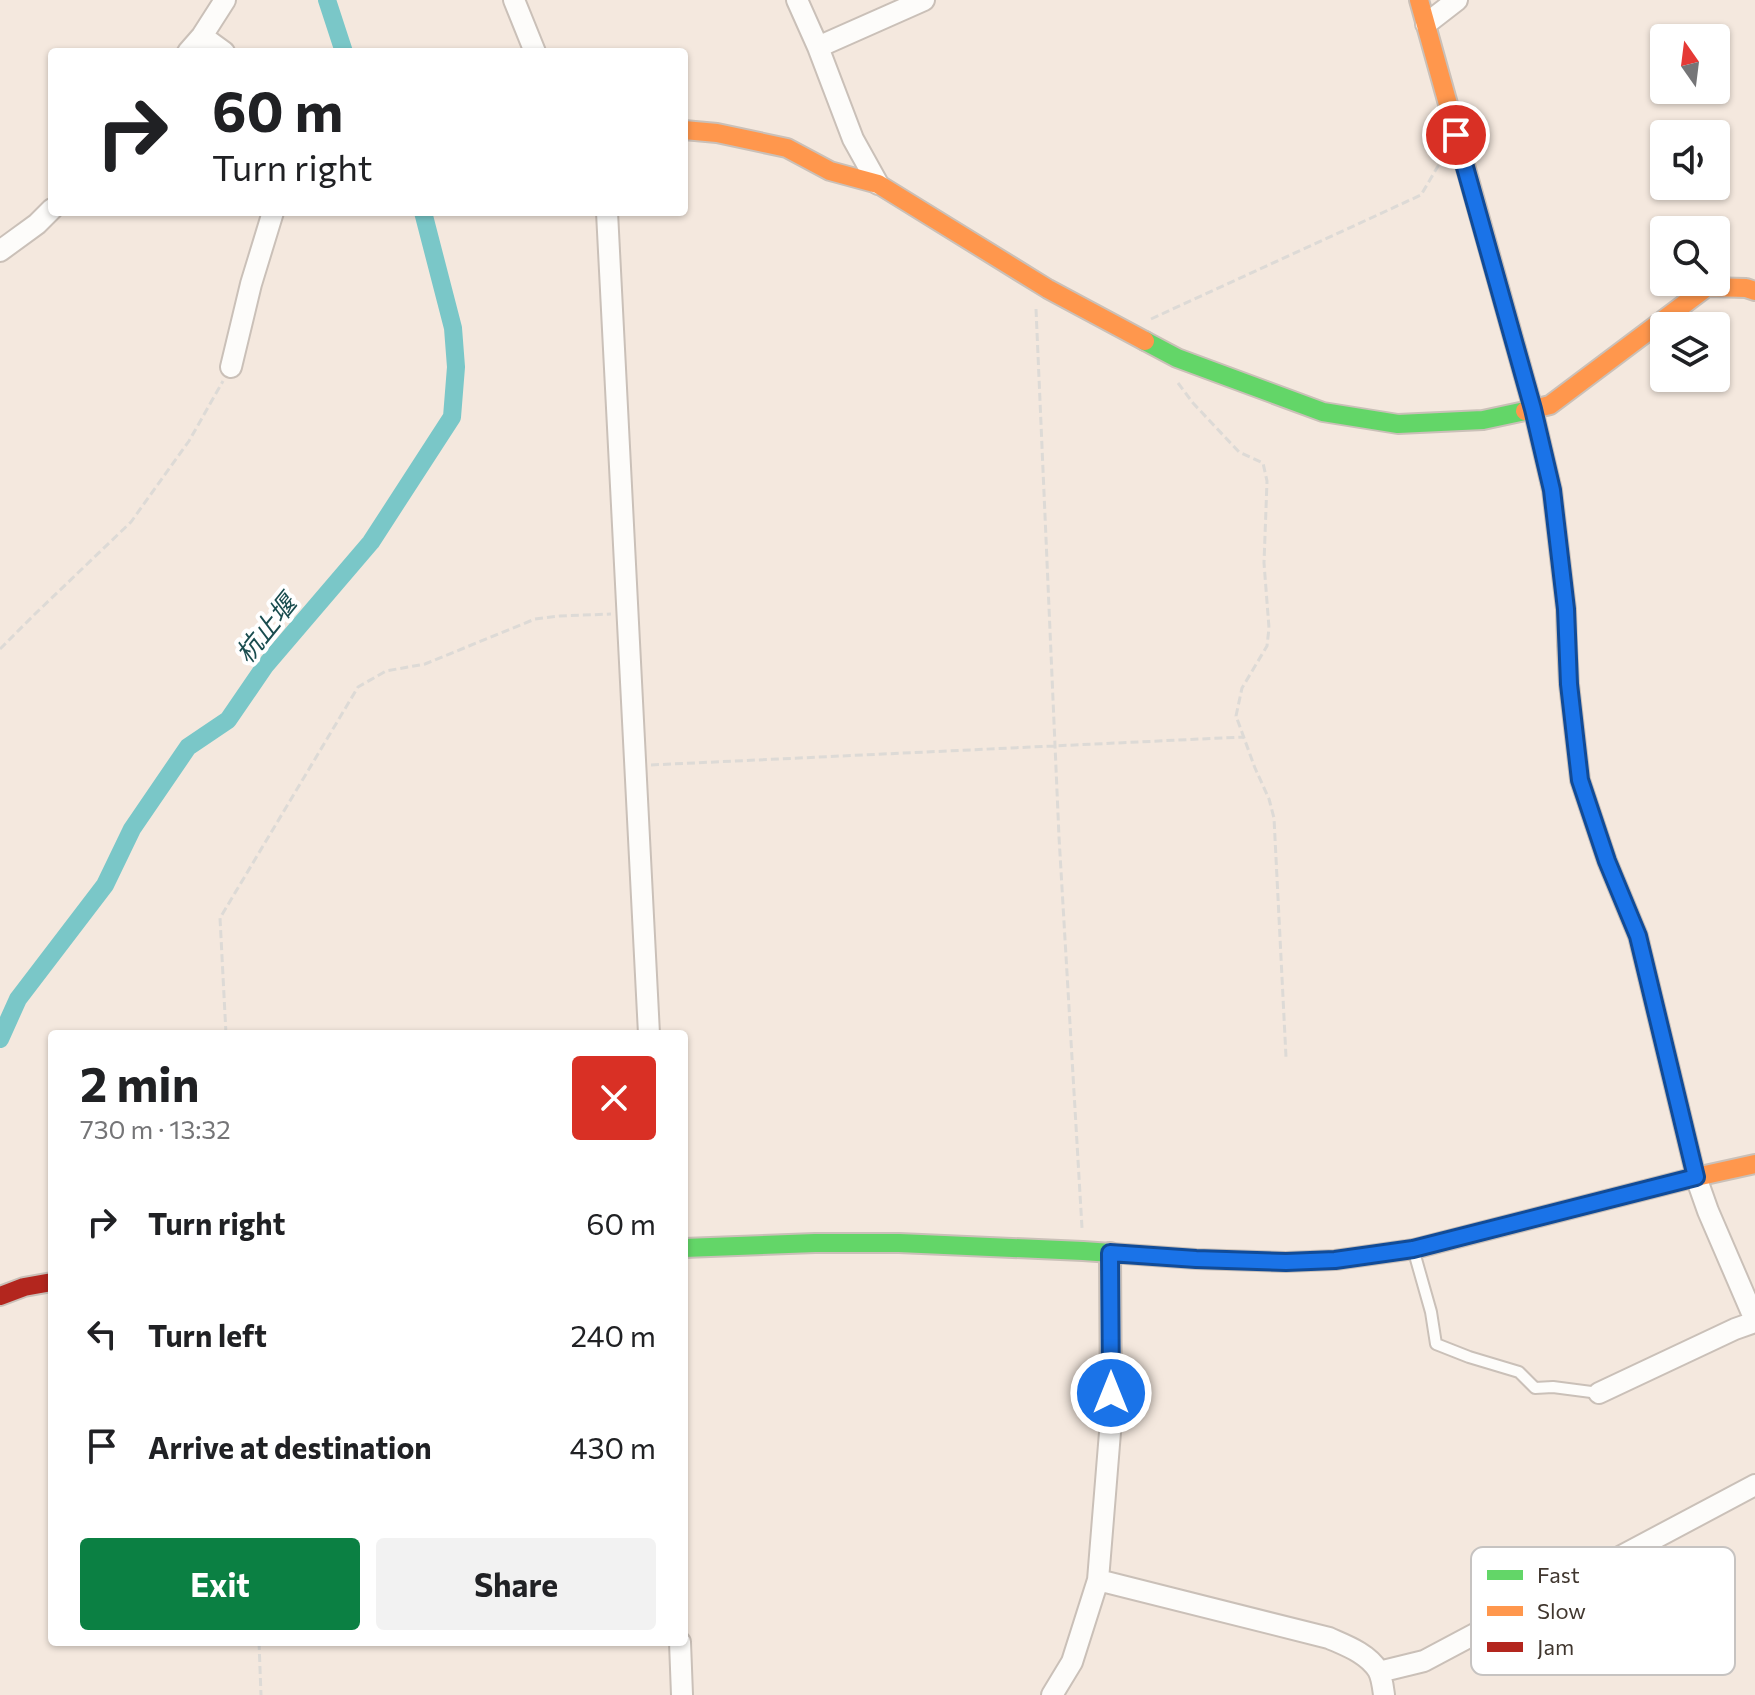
<!DOCTYPE html>
<meta charset="utf-8">
<style>
:root{--surface:#fff;--page:#f2f2f2;--text:#202124;--muted:#757577;--accent:#0b8043}
body{margin:0;font-family:Commissioner,"Noto Sans JP",sans-serif;background:var(--page);color:var(--text);height:100vh;display:flex;flex-direction:column;font-size:30px;white-space:nowrap}
*{box-sizing:border-box;margin:0}
p{font-size:26px;color:var(--muted)}
.icon{flex:none;width:44px;height:44px;fill:none;stroke:currentColor;stroke-width:2;stroke-linecap:round;stroke-linejoin:round}
.map{position:relative;flex:1;overflow:hidden}
.panel{position:absolute;left:48px;top:1030px;width:640px;height:616px;display:flex;flex-direction:column;background:var(--surface);border-radius:8px;box-shadow:0 2px 6px #0004}
.panel>*{flex:none}
.hud{position:absolute;left:48px;top:48px;width:640px;height:168px;border-radius:8px;box-shadow:0 2px 6px #0004;background:#fff;color:var(--text);overflow:hidden}
.needle{width:52px;rotate:346deg}
.buttons{position:absolute;left:1650px;top:24px;display:grid;gap:16px}
.buttons a{display:grid;place-items:center;width:80px;height:80px;border-radius:8px;background:var(--surface);box-shadow:0 2px 6px #0004;font-size:40px}
.pin{position:absolute;display:grid;place-items:center;width:68px;height:68px;color:#fff;margin:-34px;border:4px solid #fff;border-radius:50%;box-shadow:0 2px 8px #0007}
.me{position:absolute;width:88px;margin:-44px;rotate:0deg;stroke-linejoin:round;filter:drop-shadow(0 0 6px #0008)}
.turn{display:flex;align-items:center;gap:28px;height:168px;padding:0 32px;font-size:36px}
.turn .icon{width:104px;height:104px;stroke-width:2.5}
.turn b{display:block;font-size:56px;line-height:68px}
.round{display:grid;place-items:center;flex:none;width:84px;height:84px;border-radius:8px;background:var(--page)}
.summary{display:flex;align-items:center;justify-content:space-between;height:136px;padding:0 32px}
h1{font-size:48px;font-weight:700;line-height:60px}
.cta{display:flex;gap:16px;margin-top:auto;padding:16px 32px}
.cta a{flex:1;height:92px;border-radius:8px;background:var(--accent);color:#fff;font-size:32px;font-weight:700;line-height:92px;text-align:center}
.cta a+a{background:var(--page);color:var(--text)}
ul{padding:0;list-style:none}
li{display:flex;align-items:center;gap:24px;height:112px;padding:0 32px}
li div{flex:1}
li b{display:block;font-size:30px}
li em{font-style:normal}
.map>svg:first-child{display:block}
.lines{fill:none;stroke-linecap:round;stroke-linejoin:round}
.canal{stroke:#7ac7c8;stroke-width:18}
.lane-casing{stroke:#cac0b8;stroke-width:14}
.street-casing{stroke:#cac0b8;stroke-width:24}
.fast-casing{stroke:#cac0b8;stroke-width:22}
.slow-casing{stroke:#cac0b8;stroke-width:22}
.jam-casing{stroke:#cac0b8;stroke-width:22}
.path{stroke:#dddad6;stroke-width:3;stroke-dasharray:8 4;stroke-linecap:butt}
.lane{stroke:#fdfcfa;stroke-width:10}
.street{stroke:#fdfcfa;stroke-width:20}
.fast{stroke:#63d668;stroke-width:18}
.slow{stroke:#ff974d;stroke-width:18}
.jam{stroke:#b3261e;stroke-width:18}
.route-casing{stroke:#114b97;stroke-width:20}
.route{stroke:#1a73e8;stroke-width:14}
.labels{text-anchor:middle;dominant-baseline:central;stroke-width:8;stroke-linejoin:round;paint-order:stroke}
.water-label{font-size:26px;font-style:italic;fill:#194c4e;stroke:#fff}
.key{fill:#fff;stroke:#c6c3c1;stroke-width:2}
.key-label{font-size:22px;fill:#41372f}
</style>
<div class="map">
<svg width="1755" height="1695" viewBox="0 0 1755 1695">
<rect width="100%" height="100%" fill="#f4e8de"/>
<g class="lines">
<!-- canal -->
<path class="canal" d="M327 0 344 52
M0 1039 18 999 105 885 132 829 188 747 228 720 265 666 371 542 452 417 456 367 453 328 423 212"/>
<!-- lane casing -->
<g class="lane-casing">
<path id="lane" d="M1414 1252 1431 1312 1436 1344 1469 1357 1519 1372 1535 1388 1553 1387 1599 1393"/>
</g>
<!-- street casing -->
<g class="street-casing">
<path id="street" d="M514 0 535 52
M797 0 818 47 853 139 878 184
M1426 24 1457 0
M202 36 224 52
M818 47 924 0
M188 52 202 36 225 0
M607 212 649 1034
M0 251 37 224 52 209
M231 367 251 284 273 212
M1696 1177 1708 1211 1755 1320
M1599 1393 1735 1329 1755 1322
M1098 1580 1329 1638C1347 1646 1367 1653 1378 1670 1382 1677 1383 1687 1384 1695
M680 1642 682 1695
M1379 1672 1424 1661 1755 1485
M1052 1695 1072 1662 1098 1580 1111 1420 1110 1253"/>
</g>
<!-- fast casing -->
<g class="fast-casing">
<path id="fast" d="M1145 341 1177 358 1323 412 1398 424 1483 420 1525 411
M1567 644 1569 684 1580 780 1607 861 1638 936 1696 1177
M684 1248 815 1243H899L1083 1251 1196 1259 1286 1262 1335 1260 1414 1249"/>
</g>
<!-- slow casing -->
<g class="slow-casing">
<path id="slow" d="M1419 0 1533 409 1552 490 1566 609 1567 644
M684 130 717 133 787 148 830 171 878 184 1048 289 1145 341
M1525 411 1550 405 1707 287 1746 288 1755 291
M1414 1249 1696 1177 1755 1164"/>
</g>
<!-- jam casing -->
<g class="jam-casing">
<path id="jam" d="M0 1296 24 1287 52 1282"/>
</g>
<!-- path -->
<path class="path" d="M1036 309 1059 837 1082 1228
M1151 319 1421 195 1441 161
M1178 383 1193 403 1239 452 1263 463 1267 481 1264 563 1269 628 1267 646 1242 688 1236 716 1255 768 1269 799 1274 818 1286 1057
M0 649 36 613 131 522 189 441 223 381
M651 765 1243 737
M226 1034 220 918 358 687 386 671 425 664 535 619 560 616 611 614
M259 1642 261 1695"/>
<!-- lane -->
<use href="#lane" class="lane"/>
<!-- street -->
<use href="#street" class="street"/>
<!-- fast -->
<use href="#fast" class="fast"/>
<!-- slow -->
<use href="#slow" class="slow"/>
<!-- jam -->
<use href="#jam" class="jam"/>
</g>
<g class="lines">
<!-- route casing -->
<g class="route-casing">
<path id="route" d="M1111 1393 1110 1253 1196 1259 1286 1262 1335 1260 1413 1249 1696 1177 1638 936 1607 861 1580 780 1569 684 1566 609 1552 490 1533 409 1456 135"/>
</g>
<!-- route -->
<use href="#route" class="route"/>
</g>
<g class="labels">
<!-- water labels -->
<g class="water-label">
<text transform="translate(265 628) rotate(-51)">杭止堰</text>
</g>
</g>
<!-- legend -->
<rect x="1471" y="1547" width="264" height="128" rx="12" class="key"/>
<rect x="1487" y="1570" width="36" height="10" fill="#63d668"/>
<rect x="1487" y="1606" width="36" height="10" fill="#ff974d"/>
<rect x="1487" y="1642" width="36" height="10" fill="#b3261e"/>
<g class="key-label">
<text x="1537" y="1583">Fast</text>
<text x="1537" y="1619">Slow</text>
<text x="1537" y="1655">Jam</text>
</g>
</svg>
<div class="buttons">
<a><svg class="needle" viewBox="-14 -14 28 28"><path d="M0-13l5 13h-10z" fill="#e53935"/><path d="M0 13l5-13h-10z" fill="#757577"/></svg></a>
<a><svg class="icon" aria-label="sound" viewBox="0 0 24 24"><path d="M4 9h4l5-4v14l-5-4H4zM17 9q2 3 0 6"/></svg></a>
<a><svg class="icon" aria-label="search" viewBox="0 0 24 24"><circle cx="10" cy="10" r="6"/><path d="M15 15l6 6"/></svg></a>
<a><svg class="icon" aria-label="layers" viewBox="0 0 24 24"><path d="M12 4l9 5-9 5-9-5zM3 14l9 5 9-5"/></svg></a>
</div>
<div class="pin" style="left:1456px;top:135px;background:#d93025"><svg class="icon" aria-label="arrive" viewBox="0 0 24 24"><path d="M6 21V4h12l-3 4 3 4H6"/></svg></div>
<svg class="me" style="left:1111px;top:1393px" viewBox="-20 -20 40 40"><circle r="17" fill="#1a73e8" stroke="#fff" stroke-width="3"/><path d="M0-11L8 9 0 5-8 9z" fill="#fff"/></svg>
<div class="hud">
<div class="turn"><svg class="icon" aria-label="right" viewBox="0 0 24 24"><path d="M7 20v-9h11M14 6l5 5-5 5"/></svg><div><b>60 m</b>Turn right</div></div>
</div>
<section class="panel">
<div class="summary"><div><h1>2 min</h1><p>730 m · 13:32</p></div><a class="round" style="background:#d93025;color:#fff"><svg class="icon" aria-label="close" viewBox="0 0 24 24"><path d="M6 6l12 12M18 6L6 18"/></svg></a></div>
<ul>
<li><svg class="icon" aria-label="right" viewBox="0 0 24 24"><path d="M7 20v-9h11M14 6l5 5-5 5"/></svg><div><b>Turn right</b></div><em>60 m</em></li>
<li><svg class="icon" aria-label="left" viewBox="0 0 24 24"><path d="M17 20v-9H6M10 6l-5 5 5 5"/></svg><div><b>Turn left</b></div><em>240 m</em></li>
<li><svg class="icon" aria-label="arrive" viewBox="0 0 24 24"><path d="M6 21V4h12l-3 4 3 4H6"/></svg><div><b>Arrive at destination</b></div><em>430 m</em></li>
</ul>
<div class="cta"><a>Exit</a><a>Share</a></div>
</section>
</div>
